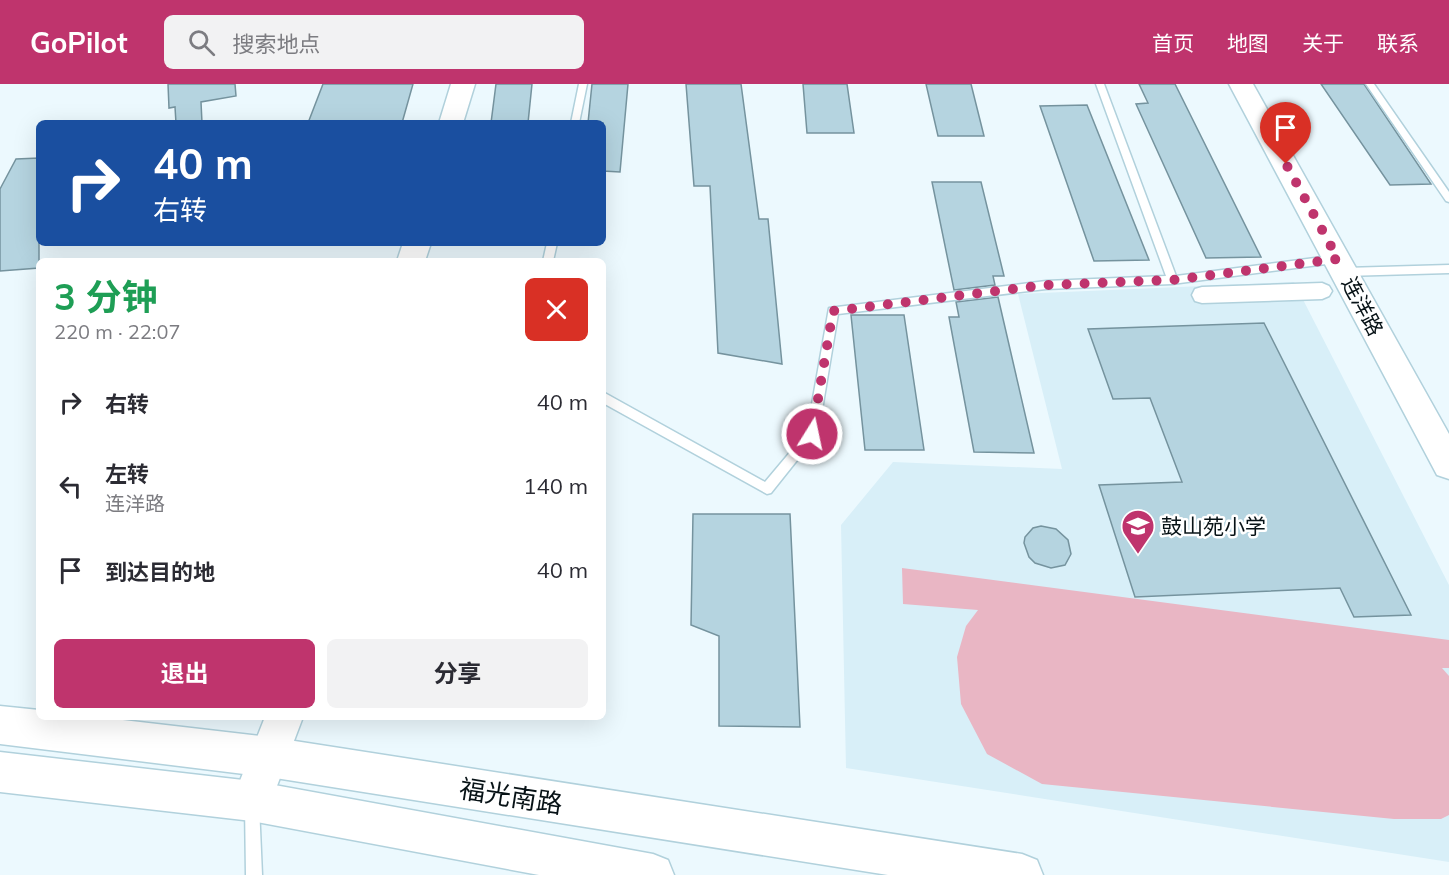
<!DOCTYPE html>
<html lang="zh">
<meta charset="utf-8">
<style>
:root{--surface:#fff;--page:#f2f2f3;--text:#2b2b33;--muted:#7c7c81;--accent:#bf346d}
body{margin:0;font-family:Mulish,"Noto Sans SC",sans-serif;background:var(--page);color:var(--text);height:100vh;display:flex;flex-direction:column;font-size:22px;white-space:nowrap}
*{box-sizing:border-box;margin:0}
p{font-size:20px;color:var(--muted)}
.icon{flex:none;width:33px;height:33px;fill:none;stroke:currentColor;stroke-width:2;stroke-linecap:round;stroke-linejoin:round}
.map{position:relative;flex:1;overflow:hidden}
.details{position:absolute;left:36px;top:174px;width:570px;height:462px;display:flex;flex-direction:column;background:var(--surface);border-radius:9px;box-shadow:0 6px 24px #0002}
.details>*{flex:none}
.banner{position:absolute;left:36px;top:36px;width:570px;height:126px;border-radius:9px;box-shadow:0 6px 24px #0002;background:#1a4fa0;color:#fff;overflow:hidden}
.pin{position:absolute;display:grid;place-items:center;width:51px;height:51px;color:#fff;margin:-62px -26px;border-radius:50% 50% 50% 0;rotate:-45deg;box-shadow:0 0 6px #0007}
.pin .icon{rotate:45deg}
.me{position:absolute;width:66px;margin:-33px;rotate:10deg;stroke-linejoin:round;filter:drop-shadow(0 0 4px #0008)}
.turn{display:flex;align-items:center;gap:21px;height:126px;padding:0 18px;font-size:27px}
.turn .icon{width:78px;height:78px;stroke-width:2.5}
.turn b{display:block;font-size:42px;line-height:51px}
.round{display:grid;place-items:center;flex:none;width:63px;height:63px;border-radius:9px;background:var(--page)}
.headline{display:flex;align-items:center;justify-content:space-between;height:102px;padding:0 18px}
h1{font-size:36px;font-weight:700;line-height:45px;color:#1e9e55}
.cta{display:flex;gap:12px;margin-top:auto;padding:12px 18px}
.cta a{flex:1;height:69px;border-radius:9px;background:var(--accent);color:#fff;font-size:24px;font-weight:700;line-height:69px;text-align:center}
.cta a+a{background:var(--page);color:var(--text)}
ul{padding:0;list-style:none}
li{display:flex;align-items:center;gap:18px;height:84px;padding:0 18px}
li div{flex:1}
li b{display:block;font-size:22px}
li em{font-style:normal}
header{display:flex;align-items:center;gap:36px;box-sizing:border-box;height:84px;padding:0 30px;background:var(--accent);color:#fff}
header strong{font-size:28px}
nav{display:flex;gap:33px;margin-inline-start:auto;font-size:21px}
.search{width:420px;height:54px;background:var(--page);display:flex;align-items:center;gap:15px;box-sizing:border-box;padding:0 21px;border-radius:9px;color:var(--muted);font-size:22px}
.map>svg:first-child{display:block}
.built{fill:#d8eff8}
.green{fill:#e9b6c4}
.building{fill:#b5d4e0;stroke:#75939e;stroke-width:1.5}
.lines{fill:none;stroke-linecap:round;stroke-linejoin:round}
.lane-casing{stroke:#b1d1dc;stroke-width:3}
.street-casing{stroke:#b1d1dc;stroke-width:3}
.secondary-casing{stroke:#b1d1dc;stroke-width:3}
.primary-casing{stroke:#b1d1dc;stroke-width:3}
.lane{fill:#fff;fill-rule:evenodd}
.street{fill:#fff;fill-rule:evenodd}
.secondary{fill:#fff;fill-rule:evenodd}
.primary{fill:#fff;fill-rule:evenodd}
.route{stroke:#bf346d;stroke-width:10;stroke-dasharray:0 18}
.labels{text-anchor:middle;dominant-baseline:central;stroke-width:5;stroke-linejoin:round;paint-order:stroke}
.street-label{font-size:21px;fill:#071216;stroke:#fff}
.poi-label{font-size:21px;fill:#071216;stroke:#fff;text-anchor:start}
.near-street-label{font-size:26px;fill:#071216;stroke:#fff}
</style>
<header>
<strong>GoPilot</strong>
<div class="search"><svg class="icon" aria-label="search" viewBox="0 0 24 24"><circle cx="10" cy="10" r="6"/><path d="M15 15l6 6"/></svg>搜索地点</div>
<nav><a>首页</a><a>地图</a><a>关于</a><a>联系</a></nav>
</header>
<div class="map">
<svg width="1449" height="791" viewBox="0 0 1449 791">
<rect width="100%" height="100%" fill="#ecf9fe"/>
<!-- built -->
<path class="built" d="M1294 198 1449 501V778L846 684 841 441 893 378 1062 385 1018 210Z"/>
<!-- green -->
<path class="green" d="M902 484 1449 556V584H1442L1449 592V731L1441 735H1394L1042 700 987 670 961 620 957 573 966 542 978 526 903 520Z"/>
<!-- building -->
<path class="building" d="M168 0H235L236 12 201 18 202 39H176L175 23 169 24Z
M323 0H413L402 39H308Z
M496 0H532L528 39H491Z
M592 0H628L620 88 603 87V39H588Z
M686 0H741L759 135H768L782 280 718 269 710 102H694Z
M803 0H847L854 49H807Z
M926 0H971L984 52H938Z
M1139 0H1175L1261 173 1206 174 1136 20 1148 19Z
M1321 0H1364L1431 100 1390 101Z
M1087 21 1149 176 1094 177 1040 22Z
M39 74V184L0 187V105L16 75Z
M932 98H981L1004 192H993L995 201 954 206Z
M998 213 1034 369 974 368 949 233H959L956 218Z
M851 231H904L924 366H865Z
M1264 239 1411 531 1354 533 1340 504 1135 513 1099 401 1182 398 1150 314 1113 315 1088 245Z
M693 430H790L800 643 719 642V552L691 541Z
M1041 442 1056 445 1068 456 1071 470 1065 481 1051 484 1035 479 1029 473 1024 459 1025 453 1033 444Z"/>
<g class="lines">
<!-- lane casing -->
<g class="lane-casing">
<path id="lane" d="M579 0H587L579 39H571Z
M1096 0H1104L1176 192 1338 171 1342 172V178L1172 200 1046 205 838 230 818 350 771 409 767 410 603 319V308L765 398 807 348 829 224 1046 197 1166 192Z
M1366 0H1374L1449 108V118L1446 117Z
M547 159H557L553 177H543Z
M1449 181V189L1345 192 1340 188 1345 184Z
M252 714 257 716 259 721 262 791H246L245 721 247 716Z"/>
</g>
<!-- street casing -->
<g class="street-casing">
<path id="street" d="M1322 199 1329 202 1332 207 1329 212 1322 215 1202 219 1195 217 1192 211 1195 205 1202 203Z"/>
</g>
<!-- secondary casing -->
<g class="secondary-casing">
<path id="secondary" d="M451 0H475L463 39H439Z
M1229 0H1253L1449 350V395L1437 391Z
M403 159H431L425 177H397Z
M265 633H303L266 731 252 737 238 731 232 717Z"/>
</g>
<!-- primary casing -->
<g class="primary-casing">
<path id="primary" d="M0 622 39 626V633H97L269 653 1022 770 1037 776 1043 791H888L269 693 0 660Z
M0 668 252 697 653 770 668 776 674 791H539L252 737 0 708Z"/>
</g>
<!-- lane -->
<use href="#lane" class="lane"/>
<!-- street -->
<use href="#street" class="street"/>
<!-- secondary -->
<use href="#secondary" class="secondary"/>
<!-- primary -->
<use href="#primary" class="primary"/>
</g>
<g class="lines">
<!-- route -->
<path class="route" d="M812 350 833 227 1046 201 1172 196 1338 175 1286 80"/>
</g>
<!-- icons -->
<defs>
<g id="school-pin" transform="scale(1.725)"><path d="M0 17L-7.5 6A9.5 9.5 0 1 1 7.5 6Z" fill="#bf346d" stroke="#fff"/><path d="M0-5L7-2L0 1L-7-2ZM-4 1L0 2.5L4 1V4Q0 6-4 4Z" fill="#fff"/></g>
</defs>
<g fill-rule="evenodd">
<use href="#school-pin" x="1138" y="442"/>
</g>
<g class="labels">
<!-- street labels -->
<g class="street-label">
<text transform="translate(1363 222) rotate(62)">连洋路</text>
</g>
<!-- poi labels -->
<g class="poi-label">
<text x="1161" y="442">鼓山苑小学</text>
</g>
<!-- near-street labels -->
<g class="near-street-label">
<text transform="translate(511 712) rotate(9)">福光南路</text>
</g>
</g>
</svg>
<div class="pin" style="left:1286px;top:80px;background:#d93025"><svg class="icon" aria-label="arrive" viewBox="0 0 24 24"><path d="M6 21V4h12l-3 4 3 4H6"/></svg></div>
<svg class="me" style="left:812px;top:350px" viewBox="-20 -20 40 40"><circle r="17" fill="#bf346d" stroke="#fff" stroke-width="3"/><path d="M0-11L8 9 0 5-8 9z" fill="#fff"/></svg>
<div class="banner">
<div class="turn"><svg class="icon" aria-label="right" viewBox="0 0 24 24"><path d="M7 20v-9h11M14 6l5 5-5 5"/></svg><div><b>40 m</b>右转</div></div>
</div>
<section class="details">
<div class="headline"><div><h1>3 分钟</h1><p>220 m · 22:07</p></div><a class="round" style="background:#d93025;color:#fff"><svg class="icon" aria-label="close" viewBox="0 0 24 24"><path d="M6 6l12 12M18 6L6 18"/></svg></a></div>
<ul>
<li><svg class="icon" aria-label="right" viewBox="0 0 24 24"><path d="M7 20v-9h11M14 6l5 5-5 5"/></svg><div><b>右转</b></div><em>40 m</em></li>
<li><svg class="icon" aria-label="left" viewBox="0 0 24 24"><path d="M17 20v-9H6M10 6l-5 5 5 5"/></svg><div><b>左转</b><p>连洋路</p></div><em>140 m</em></li>
<li><svg class="icon" aria-label="arrive" viewBox="0 0 24 24"><path d="M6 21V4h12l-3 4 3 4H6"/></svg><div><b>到达目的地</b></div><em>40 m</em></li>
</ul>
<div class="cta"><a>退出</a><a>分享</a></div>
</section>
</div>
